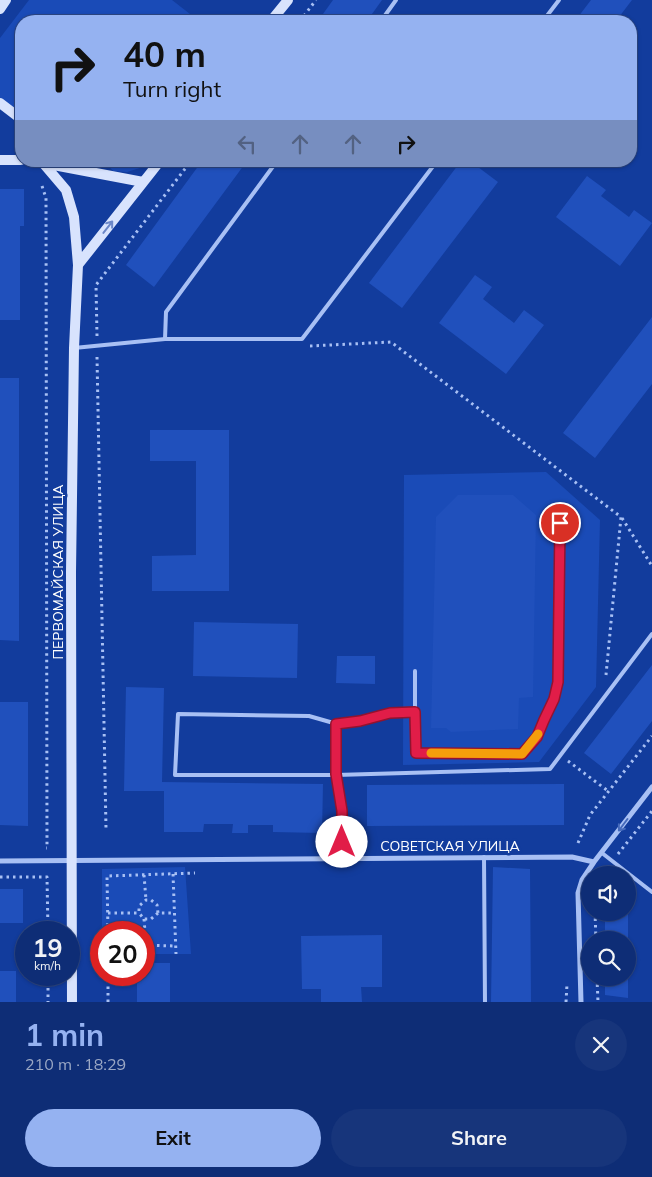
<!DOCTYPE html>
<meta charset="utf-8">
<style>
:root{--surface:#0e2d76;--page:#17357b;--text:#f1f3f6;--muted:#9ba8c5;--line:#2e4988;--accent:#95b2f1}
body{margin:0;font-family:Mulish,sans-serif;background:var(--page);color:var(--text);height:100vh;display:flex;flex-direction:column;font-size:19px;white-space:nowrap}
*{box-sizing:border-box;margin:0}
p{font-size:16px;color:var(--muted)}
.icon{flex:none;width:28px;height:28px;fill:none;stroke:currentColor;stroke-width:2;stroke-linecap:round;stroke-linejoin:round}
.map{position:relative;height:1002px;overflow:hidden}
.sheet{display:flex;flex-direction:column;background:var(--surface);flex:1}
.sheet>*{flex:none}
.guide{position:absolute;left:15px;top:15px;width:622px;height:152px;border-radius:20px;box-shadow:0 1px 4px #0004,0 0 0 1px var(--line);background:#95b2f1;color:#111;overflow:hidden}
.fabs{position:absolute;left:581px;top:866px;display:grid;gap:10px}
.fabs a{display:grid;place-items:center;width:55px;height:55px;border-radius:50%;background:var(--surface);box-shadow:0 1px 4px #0004,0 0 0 1px var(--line);font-size:25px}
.speed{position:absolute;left:15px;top:921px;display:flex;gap:10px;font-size:25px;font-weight:700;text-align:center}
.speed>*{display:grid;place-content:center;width:65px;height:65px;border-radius:50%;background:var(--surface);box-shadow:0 1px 4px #0004,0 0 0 1px var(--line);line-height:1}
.speed small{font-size:12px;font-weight:400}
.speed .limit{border:8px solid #d22;background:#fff;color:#111}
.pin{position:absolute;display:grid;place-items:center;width:42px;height:42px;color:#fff;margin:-21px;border:2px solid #fff;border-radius:50%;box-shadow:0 1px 5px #0007}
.me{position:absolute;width:55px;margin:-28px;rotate:0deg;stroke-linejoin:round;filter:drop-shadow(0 0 4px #0008)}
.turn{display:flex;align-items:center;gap:18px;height:105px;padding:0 25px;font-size:22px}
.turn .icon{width:65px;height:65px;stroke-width:2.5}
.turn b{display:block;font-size:35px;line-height:42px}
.lanes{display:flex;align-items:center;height:48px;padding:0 25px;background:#0003;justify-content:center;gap:25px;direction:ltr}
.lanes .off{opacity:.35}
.round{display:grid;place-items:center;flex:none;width:52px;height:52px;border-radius:26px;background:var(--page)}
.overview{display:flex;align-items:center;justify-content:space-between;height:85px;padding:0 25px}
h1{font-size:30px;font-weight:700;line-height:38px;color:var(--accent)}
.action{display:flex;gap:10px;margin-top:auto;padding:10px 25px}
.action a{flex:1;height:58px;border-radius:30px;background:var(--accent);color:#111;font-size:20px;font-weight:700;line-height:58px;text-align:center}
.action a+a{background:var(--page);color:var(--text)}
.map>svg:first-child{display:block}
.green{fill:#1a4bb7}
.building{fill:#2050bc}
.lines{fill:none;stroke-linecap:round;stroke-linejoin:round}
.path{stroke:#a8c0f4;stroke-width:3;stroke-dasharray:2.5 4;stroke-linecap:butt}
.lane{stroke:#a8c0f4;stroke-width:4}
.street{stroke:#a8c0f4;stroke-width:5}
.secondary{stroke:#d8e3fd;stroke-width:10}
.oneway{stroke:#6b87c8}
.oneway2{stroke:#466abb}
.route-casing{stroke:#92132f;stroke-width:12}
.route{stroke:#e11d48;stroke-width:9}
.slow{stroke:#f59e0b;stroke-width:9}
.labels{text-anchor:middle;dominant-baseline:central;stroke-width:5;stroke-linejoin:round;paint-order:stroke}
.street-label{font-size:14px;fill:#fff;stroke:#123c9d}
</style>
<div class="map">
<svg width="652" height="1002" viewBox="0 0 652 1002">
<rect width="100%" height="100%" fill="#123c9d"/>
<!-- green -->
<path class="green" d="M29 0H172L199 21H21V113L4 105 0 102V38Z
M104 161H145L140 168 127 172 113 171Z
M546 472 600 520 596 687 539 762 403 765 404 475Z
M185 867 191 954H144V932H102V869Z"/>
<!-- building -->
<path class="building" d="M333 0H382L367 21H318Z
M591 0H632L616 21H575Z
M202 161H247L154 287 126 265Z
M461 161H470L498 182 402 308 369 283Z
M587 176 606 190 601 196 629 217 634 210 652 223 620 266 556 217Z
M0 189H24V226H20V320H0Z
M475 275 492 287 483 299 514 323 524 310 544 325 506 374 439 323Z
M652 317V384L595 458 563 433Z
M0 378H19V641L0 640Z
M150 430H229V591H152V556L196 555V461H150Z
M458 495H513L536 515 533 697 519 698 518 729 451 732 446 728H431L436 517Z
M194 622 298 624 297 678 193 676Z
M337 656H375V684L336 683Z
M652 665V721L611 774 584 753Z
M126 687 164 688 162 782 323 784 322 833 273 832V825H248V833H232L233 824H204L203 832H164V791H124Z
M0 702H28V826L0 825Z
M564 784V825L367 826V785Z
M493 867 530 869 531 1002H491Z
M0 889H23V923H0Z
M605 912H628V940H605Z
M382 935V987H361L362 1002H321V989H302L301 936Z
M144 963H170V1002H137V975H144Z
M0 971H16V1002H0Z
M605 978H628V998L605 995Z"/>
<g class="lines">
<!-- path -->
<path class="path" d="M300 21 316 0
M42 186 46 198 47 848H46
M97 336 96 285 191 161
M310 346 391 342 621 517 606 675
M97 357 106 829
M622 518 652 566
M568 761 608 791
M578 843 590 815 652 736
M618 854 652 811
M173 874 176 954
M144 875 146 900
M0 877H47L48 932
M595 912 596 940
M108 913H139
M158 913 151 919H144L139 913V906L146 900H151L157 905 158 913H174
M144 919 146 945
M108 932 107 876 195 873
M144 945 175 946
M48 975V1002
M597 978 598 1002
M108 1002V975
M566 1002 567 984"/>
<!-- lane -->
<path class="lane" d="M381 21 396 0
M543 21 559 0
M165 339 166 312 277 161
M74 348 165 339H302L437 161
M415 712 416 753 523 754 537 737 543 720 554 699 558 682 560 523
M337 724 360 721 390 713 415 712V671
M602 853 652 892
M484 857 485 1002
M342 858V811L336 775 337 724 309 716 178 714 175 775H336L550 769 652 634"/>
<!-- street -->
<path class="street" d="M0 861 572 857 594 862
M581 1002 578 893 582 880 594 862 652 787"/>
<!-- secondary -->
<path class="secondary" d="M0 9 6 0
M271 21 288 0
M0 103 21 119
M0 160H21
M33 161 43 163 66 190 74 217 78 265 74 348 71 572 72 1002
M43 163 143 182
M78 265 160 161"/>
</g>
<!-- one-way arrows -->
<defs><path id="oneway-shaft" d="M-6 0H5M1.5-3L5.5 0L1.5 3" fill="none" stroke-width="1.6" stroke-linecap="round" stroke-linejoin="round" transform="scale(1.25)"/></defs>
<use class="oneway" href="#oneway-shaft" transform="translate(108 227) rotate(-52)"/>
<use class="oneway2" href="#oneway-shaft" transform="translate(623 825) rotate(127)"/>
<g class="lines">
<!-- route casing -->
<g class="route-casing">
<path id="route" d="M342 842V811L336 774V724L360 721 390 713 415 712 416 753 522 754 537 737 544 720 554 699 558 682 560 523"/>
</g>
<!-- route -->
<use href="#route" class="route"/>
<!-- slow -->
<path class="slow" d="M431 753 522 754 538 734"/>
</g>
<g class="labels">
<!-- street labels -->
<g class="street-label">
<text transform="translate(58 572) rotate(-90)">ПЕРВОМАЙСКАЯ УЛИЦА</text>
<text x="450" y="846">СОВЕТСКАЯ УЛИЦА</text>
</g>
</g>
</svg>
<div class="fabs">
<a><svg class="icon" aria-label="sound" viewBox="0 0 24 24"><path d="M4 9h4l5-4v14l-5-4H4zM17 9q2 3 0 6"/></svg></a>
<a><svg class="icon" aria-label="search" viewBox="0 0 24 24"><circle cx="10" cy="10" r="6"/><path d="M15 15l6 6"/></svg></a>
</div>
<div class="speed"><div>19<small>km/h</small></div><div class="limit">20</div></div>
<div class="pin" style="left:560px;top:523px;background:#d93025"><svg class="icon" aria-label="arrive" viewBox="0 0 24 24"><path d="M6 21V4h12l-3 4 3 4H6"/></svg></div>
<svg class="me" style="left:342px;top:842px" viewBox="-20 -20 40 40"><circle r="19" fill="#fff"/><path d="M0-13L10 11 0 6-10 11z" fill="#e11d48"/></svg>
<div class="guide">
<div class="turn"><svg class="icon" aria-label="right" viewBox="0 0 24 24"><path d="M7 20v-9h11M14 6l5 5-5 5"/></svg><div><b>40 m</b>Turn right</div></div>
<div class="lanes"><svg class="icon off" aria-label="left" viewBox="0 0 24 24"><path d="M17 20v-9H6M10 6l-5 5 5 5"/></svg><svg class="icon off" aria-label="ahead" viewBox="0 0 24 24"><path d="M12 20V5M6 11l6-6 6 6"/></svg><svg class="icon off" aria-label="ahead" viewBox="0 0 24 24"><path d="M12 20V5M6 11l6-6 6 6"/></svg><svg class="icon" aria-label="right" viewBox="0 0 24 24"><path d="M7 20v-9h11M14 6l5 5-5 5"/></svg></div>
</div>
</div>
<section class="sheet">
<div class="overview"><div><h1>1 min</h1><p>210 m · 18:29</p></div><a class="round"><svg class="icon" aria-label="close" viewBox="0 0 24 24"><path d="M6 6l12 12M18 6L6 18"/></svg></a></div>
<div class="action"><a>Exit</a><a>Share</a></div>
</section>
